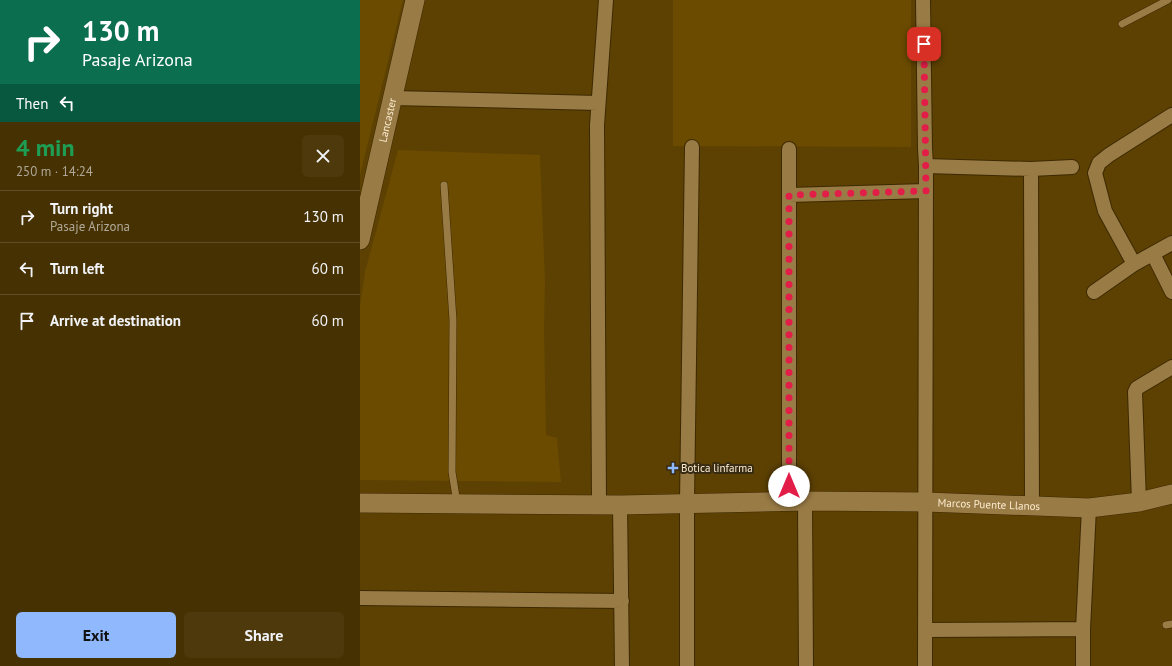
<!DOCTYPE html>
<meta charset="utf-8">
<style>
:root{--surface:#463102;--page:#4d390c;--text:#f1f3f6;--muted:#b0a999;--line:#5e4c24;--accent:#8fb8fd}
body{margin:0;font-family:"PT Sans",sans-serif;background:var(--page);color:var(--text);height:100vh;display:flex;flex-direction:column;font-size:15px;white-space:nowrap}
*{box-sizing:border-box;margin:0}
p{font-size:13px;color:var(--muted)}
.icon{flex:none;width:22px;height:22px;fill:none;stroke:currentColor;stroke-width:2;stroke-linecap:round;stroke-linejoin:round}
.map{position:relative;flex:1;overflow:hidden}
.side{display:flex;flex-direction:column;background:var(--surface);width:360px}
.side>*{flex:none}
.top-card{background:#0b6e4f;color:#fff;overflow:hidden}
.pin{position:absolute;display:grid;place-items:center;width:34px;height:34px;color:#fff;margin:-17px;border-radius:8px;box-shadow:0 2px 6px #0006}
.me{position:absolute;width:44px;margin:-22px;rotate:0deg;stroke-linejoin:round;filter:drop-shadow(0 0 3px #0008)}
.turn{display:flex;align-items:center;gap:14px;height:84px;padding:0 16px;font-size:18px}
.turn .icon{width:52px;height:52px;stroke-width:2.5}
.turn b{display:block;font-size:28px;line-height:34px}
.then{display:flex;align-items:center;height:38px;padding:0 16px;background:#0003;gap:8px;font-size:15px}
.round{display:grid;place-items:center;flex:none;width:42px;height:42px;border-radius:6px;background:var(--page)}
.head{display:flex;align-items:center;justify-content:space-between;height:68px;padding:0 16px}
h1{font-size:24px;font-weight:600;line-height:30px;color:#1e9e55}
.button{display:flex;gap:8px;margin-top:auto;padding:8px 16px}
.button a{flex:1;height:46px;border-radius:6px;background:var(--accent);color:#111;font-size:16px;font-weight:600;line-height:46px;text-align:center}
.button a+a{background:var(--page);color:var(--text)}
ul{padding:0;list-style:none}
li{display:flex;align-items:center;gap:12px;height:52px;padding:0 16px;border-top:1px solid var(--line)}
li div{flex:1}
li b{display:block;font-size:15px}
li em{font-style:normal}
main{display:flex;flex:1;min-height:0}
.map>svg:first-child{display:block}
.built{fill:#6b4b00}
.lines{fill:none;stroke-linecap:round;stroke-linejoin:round}
.lane-casing{stroke:#3d2900;stroke-width:8}
.street-casing{stroke:#3d2900;stroke-width:16}
.secondary-casing{stroke:#3d2900;stroke-width:20}
.lane{stroke:#997b45;stroke-width:7}
.street{stroke:#997b45;stroke-width:14}
.secondary{stroke:#997b45;stroke-width:19}
.route{stroke:#e11d48;stroke-width:7;stroke-dasharray:0 12.6}
.poi-dot{fill:#8fb8fd;stroke:#372b14;stroke-width:1.5}
.labels{text-anchor:middle;dominant-baseline:central;stroke-width:4;stroke-linejoin:round;paint-order:stroke}
.street-label{font-size:11px;fill:#fdecd1;stroke:#372b14}
.poi-label{font-size:11px;fill:#fdecd1;stroke:#372b14;text-anchor:start}
</style>
<main>
<section class="side">
<div class="top-card">
<div class="turn"><svg class="icon" aria-label="right" viewBox="0 0 24 24"><path d="M7 20v-9h11M14 6l5 5-5 5"/></svg><div><b>130 m</b>Pasaje Arizona</div></div>
<div class="then">Then<svg class="icon" aria-label="left" viewBox="0 0 24 24"><path d="M17 20v-9H6M10 6l-5 5 5 5"/></svg></div>
</div>
<div class="head"><div><h1>4 min</h1><p>250 m · 14:24</p></div><a class="round"><svg class="icon" aria-label="close" viewBox="0 0 24 24"><path d="M6 6l12 12M18 6L6 18"/></svg></a></div>
<ul>
<li><svg class="icon" aria-label="right" viewBox="0 0 24 24"><path d="M7 20v-9h11M14 6l5 5-5 5"/></svg><div><b>Turn right</b><p>Pasaje Arizona</p></div><em>130 m</em></li>
<li><svg class="icon" aria-label="left" viewBox="0 0 24 24"><path d="M17 20v-9H6M10 6l-5 5 5 5"/></svg><div><b>Turn left</b></div><em>60 m</em></li>
<li><svg class="icon" aria-label="arrive" viewBox="0 0 24 24"><path d="M6 21V4h12l-3 4 3 4H6"/></svg><div><b>Arrive at destination</b></div><em>60 m</em></li>
</ul>
<div class="button"><a>Exit</a><a>Share</a></div>
</section>
<div class="map">
<svg width="812" height="666" viewBox="0 0 812 666">
<rect width="100%" height="100%" fill="#5d4103"/>
<!-- built -->
<path class="built" d="M0 0H43L0 175Z
M313 0H551V147L313 146Z
M38 150 180 155 185 281 184 328 186 435 197 438 201 482 0 480V306L5 272Z"/>
<g class="lines">
<!-- lane casing -->
<g class="lane-casing">
<path id="lane" d="M762 24 808 0
M84 185 93 320 92 472 97 503
M806 625 812 624"/>
</g>
<!-- street casing -->
<g class="street-casing">
<path id="street" d="M563 0 565 148 566 166 565 666
M33 98 238 103
M812 115 749 155 739 163 735 173 745 211 774 264 812 243
M429 149V501
M566 166 671 169 712 167
M671 169 672 505
M429 195 566 191
M793 254 812 292
M734 292 774 264
M445 501 446 666
M779 502 775 392 777 388 812 367
M239 504 237 125 246 0
M260 505 262 666
M0 598 262 601
M565 630 723 629
M327 666V502L332 147
M723 666V629L729 508"/>
</g>
<!-- secondary casing -->
<g class="secondary-casing">
<g id="secondary">
<path id="s1" d="M0 240 55 0"/>
<path id="s2" d="M0 503 260 505 445 501 566 502 729 508 779 502 812 494"/>
</g>
</g>
<!-- lane -->
<use href="#lane" class="lane"/>
<!-- street -->
<use href="#street" class="street"/>
<!-- secondary -->
<use href="#secondary" class="secondary"/>
</g>
<g class="lines">
<!-- route -->
<path class="route" d="M429 486V195L566 191 564 44"/>
</g>
<!-- markers -->
<path class="poi-dot" d="M311 462h4v4h4v4h-4v4h-4v-4h-4v-4h4z"/>
<g class="labels">
<!-- street labels -->
<g class="street-label">
<text stroke="none"><textPath href="#s1" startOffset="123">Lancaster</textPath></text>
<text stroke="none"><textPath href="#s2" startOffset="629">Marcos Puente Llanos</textPath></text>
</g>
<!-- poi labels -->
<g class="poi-label">
<text x="321" y="468">Botica linfarma</text>
</g>
</g>
</svg>
<div class="pin" style="left:564px;top:44px;background:#d93025"><svg class="icon" aria-label="arrive" viewBox="0 0 24 24"><path d="M6 21V4h12l-3 4 3 4H6"/></svg></div>
<svg class="me" style="left:429px;top:486px" viewBox="-20 -20 40 40"><circle r="19" fill="#fff"/><path d="M0-13L10 11 0 6-10 11z" fill="#e11d48"/></svg>
</div>
</main>
